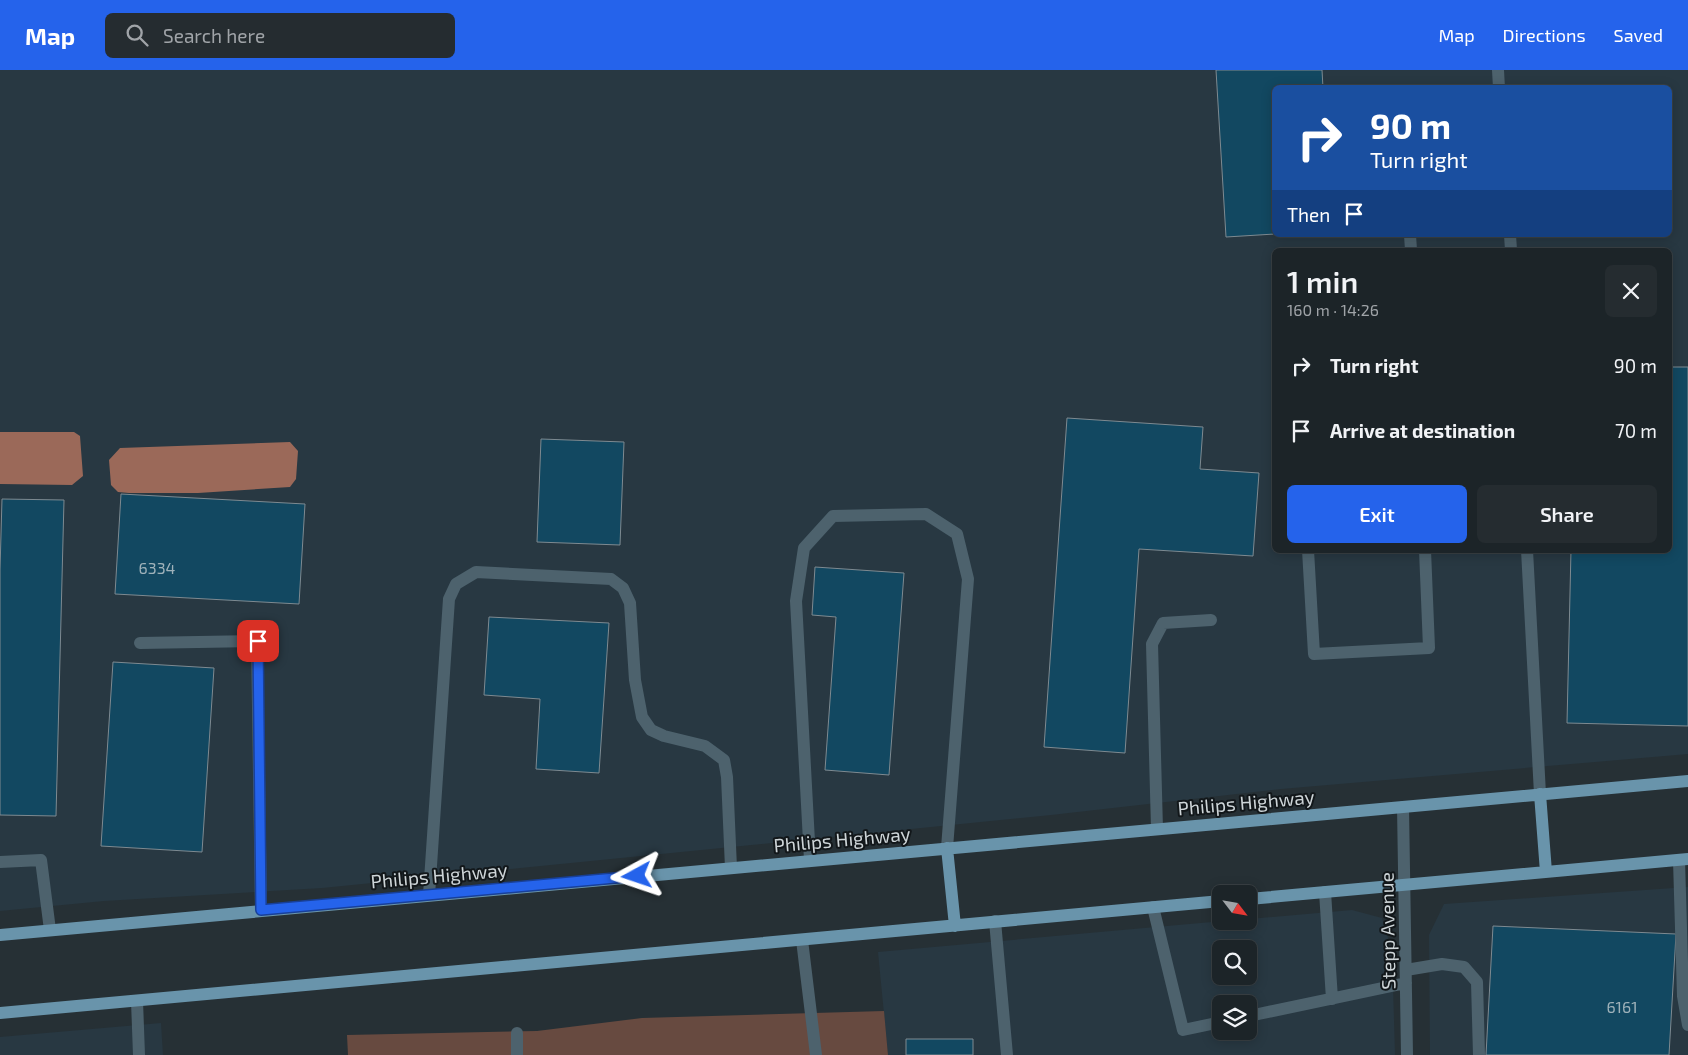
<!DOCTYPE html>
<meta charset="utf-8">
<style>
:root{--surface:#1c2428;--page:#252c30;--text:#f1f3f6;--muted:#a0a4a8;--line:#3a4145;--accent:#2563eb}
body{margin:0;font-family:"Exo 2",sans-serif;background:var(--page);color:var(--text);height:100vh;display:flex;flex-direction:column;font-size:19px;white-space:nowrap}
*{box-sizing:border-box;margin:0}
p{font-size:16px;color:var(--muted)}
.icon{flex:none;width:28px;height:28px;fill:none;stroke:currentColor;stroke-width:2;stroke-linecap:round;stroke-linejoin:round}
.map{position:relative;flex:1;overflow:hidden}
.side{position:absolute;left:1272px;top:178px;width:400px;height:305px;display:flex;flex-direction:column;background:var(--surface);border-radius:8px;box-shadow:0 2px 12px #0003,0 0 0 1px var(--line)}
.side>*{flex:none}
.guide{position:absolute;left:1272px;top:15px;width:400px;height:152px;border-radius:8px;box-shadow:0 2px 12px #0003,0 0 0 1px var(--line);background:#1a4fa0;color:#fff;overflow:hidden}
.needle{width:32px;rotate:121deg}
.tools{position:absolute;left:1212px;top:815px;display:grid;gap:10px}
.tools a{display:grid;place-items:center;width:45px;height:45px;border-radius:8px;background:var(--surface);box-shadow:0 2px 12px #0003,0 0 0 1px var(--line);font-size:25px}
.pin{position:absolute;display:grid;place-items:center;width:42px;height:42px;color:#fff;margin:-21px;border-radius:10px;box-shadow:0 2px 8px #0006}
.me{position:absolute;width:55px;margin:-28px;rotate:265deg;stroke-linejoin:round;filter:drop-shadow(0 0 4px #0008)}
.turn{display:flex;align-items:center;gap:18px;height:105px;padding:0 15px;font-size:22px}
.turn .icon{width:65px;height:65px;stroke-width:2.5}
.turn b{display:block;font-size:35px;line-height:42px}
.then{display:flex;align-items:center;height:48px;padding:0 15px;background:#0003;gap:10px;font-size:19px}
.round{display:grid;place-items:center;flex:none;width:52px;height:52px;border-radius:8px;background:var(--page)}
.head{display:flex;align-items:center;justify-content:space-between;height:85px;padding:0 15px}
h1{font-size:30px;font-weight:600;line-height:38px}
.action{display:flex;gap:10px;margin-top:auto;padding:10px 15px}
.action a{flex:1;height:58px;border-radius:8px;background:var(--accent);color:#fff;font-size:20px;font-weight:600;line-height:58px;text-align:center}
.action a+a{background:var(--page);color:var(--text)}
ul{padding:0;list-style:none}
li{display:flex;align-items:center;gap:15px;height:65px;padding:0 15px}
li div{flex:1}
li b{display:block;font-size:19px}
li em{font-style:normal}
header{display:flex;align-items:center;gap:30px;box-sizing:border-box;height:70px;padding:0 25px;background:var(--accent);color:#fff}
header strong{font-size:24px}
nav{display:flex;gap:28px;margin-inline-start:auto;font-size:18px}
.search{width:350px;height:45px;background:var(--page);display:flex;align-items:center;gap:12px;box-sizing:border-box;padding:0 18px;border-radius:8px;color:var(--muted);font-size:19px}
.map>svg:first-child{display:block}
.built{fill:#283842;fill-rule:evenodd}
.green{fill:#674a40}
.water{fill:#9b6959}
.building{fill:#124861;stroke:#7e8a91}
.lines{fill:none;stroke-linecap:round;stroke-linejoin:round}
.minor{stroke:#4d626d;stroke-width:12}
.major{stroke:#6994ab;stroke-width:12}
.route-casing{stroke:#184099;stroke-width:12}
.route{stroke:#2563eb;stroke-width:9}
.labels{text-anchor:middle;dominant-baseline:central;stroke-width:4;stroke-linejoin:round;paint-order:stroke}
.number-label{font-size:16px;fill:#9fb2ba}
.street-label{font-size:19px;fill:#ced5d8;stroke:#12171a}
</style>
<header>
<strong>Map</strong>
<div class="search"><svg class="icon" aria-label="search" viewBox="0 0 24 24"><circle cx="10" cy="10" r="6"/><path d="M15 15l6 6"/></svg>Search here</div>
<nav><a>Map</a><a>Directions</a><a>Saved</a></nav>
</header>
<div class="map">
<svg width="1688" height="985" viewBox="0 0 1688 985">
<rect width="100%" height="100%" fill="#263035"/>
<!-- built -->
<path class="built" d="M0 0H1688V684L1281 719 1051 745 322 818 104 831 0 841ZM1275 18H1670V165H1275ZM1275 180H1670V480H1275Z
M1688 817V985H1430L1429 865 1444 834Z
M1352 840 1382 848 1392 881 1395 985H888L878 882 1223 851H1249V849ZM1221 879H1249V906H1221ZM1221 934H1249V961H1221Z
M161 953 163 985H0V967Z"/>
<!-- green -->
<path class="green" d="M884 941 888 985H348L347 965 537 961 642 948Z"/>
<!-- water -->
<path class="water" d="M0 362H74L80 366 83 406 72 415 0 414Z
M290 372 298 381 296 409 290 417 198 423H129L118 422 111 415 109 390 120 378Z"/>
<!-- building -->
<path class="building" d="M1216 0H1322L1323 18H1275V164L1226 167Z
M1670 297H1688V656L1567 653 1571 480H1670Z
M1067 348 1203 357 1200 399 1259 403 1253 486 1139 479 1125 683 1044 677Z
M541 369 624 372 620 475 537 472Z
M121 424 305 434 299 534 115 524Z
M2 429 64 430 56 746 0 745V500Z
M815 497 904 503 889 705 825 700 836 547 812 545Z
M489 547 609 553 599 703 536 699 540 629 484 625Z
M113 592 214 598 202 782 101 776Z
M1493 856 1676 864 1669 985H1486Z
M906 969H973V985H906Z"/>
<g class="lines">
<!-- minor -->
<path class="minor" d="M1498 0 1499 18
M1410 165 1411 180
M1510 165 1511 180
M1308 480 1314 584 1429 578 1425 480
M1527 480 1540 724
M140 573 257 571 261 840
M1403 737 1407 985
M1157 759 1152 574 1163 553 1211 550
M810 790 796 531 804 478 833 446 926 444 957 464 968 509 947 778
M1679 790 1683 926 1688 955
M0 792 41 790 50 860
M1325 822 1332 929
M429 825 449 529 456 514 476 502 611 509 623 518 630 533 635 610 642 647 651 660 664 666 705 676 724 690 727 707 731 798
M1153 837 1183 960 1221 952
M995 851 1007 985
M802 870 816 985
M1406 900 1442 894 1464 897 1477 912 1479 985
M137 931 139 985
M1249 946 1406 913
M517 963V985"/>
<!-- major -->
<path class="major" d="M1540 724 1546 802
M947 778 955 856
M1249 829 1688 789
M0 865 1688 711
M0 943 1221 831"/>
</g>
<g class="lines">
<!-- route casing -->
<g class="route-casing">
<path id="route" d="M258 571 261 840 637 806"/>
</g>
<!-- route -->
<use href="#route" class="route"/>
</g>
<g class="labels">
<!-- number labels -->
<g class="number-label">
<text x="157" y="497">6334</text>
<text x="1622" y="936">6161</text>
</g>
<!-- street labels -->
<g class="street-label">
<text transform="translate(1246 732) rotate(-5)">Philips Highway</text>
<text transform="translate(842 769) rotate(-5)">Philips Highway</text>
<text transform="translate(439 805) rotate(-5)">Philips Highway</text>
<text transform="translate(1387 861) rotate(-91)">Stepp Avenue</text>
</g>
</g>
</svg>
<div class="tools">
<a><svg class="needle" viewBox="-14 -14 28 28"><path d="M0-13l5 13h-10z" fill="#e53935"/><path d="M0 13l5-13h-10z" fill="#a0a4a8"/></svg></a>
<a><svg class="icon" aria-label="search" viewBox="0 0 24 24"><circle cx="10" cy="10" r="6"/><path d="M15 15l6 6"/></svg></a>
<a><svg class="icon" aria-label="layers" viewBox="0 0 24 24"><path d="M12 4l9 5-9 5-9-5zM3 14l9 5 9-5"/></svg></a>
</div>
<div class="pin" style="left:258px;top:571px;background:#d93025"><svg class="icon" aria-label="arrive" viewBox="0 0 24 24"><path d="M6 21V4h12l-3 4 3 4H6"/></svg></div>
<svg class="me" style="left:637px;top:806px" viewBox="-20 -20 40 40"><path d="M0-17L14 15 0 8-14 15z" fill="#2563eb" stroke="#fff" stroke-width="4"/></svg>
<div class="guide">
<div class="turn"><svg class="icon" aria-label="right" viewBox="0 0 24 24"><path d="M7 20v-9h11M14 6l5 5-5 5"/></svg><div><b>90 m</b>Turn right</div></div>
<div class="then">Then<svg class="icon" aria-label="arrive" viewBox="0 0 24 24"><path d="M6 21V4h12l-3 4 3 4H6"/></svg></div>
</div>
<section class="side">
<div class="head"><div><h1>1 min</h1><p>160 m · 14:26</p></div><a class="round"><svg class="icon" aria-label="close" viewBox="0 0 24 24"><path d="M6 6l12 12M18 6L6 18"/></svg></a></div>
<ul>
<li><svg class="icon" aria-label="right" viewBox="0 0 24 24"><path d="M7 20v-9h11M14 6l5 5-5 5"/></svg><div><b>Turn right</b></div><em>90 m</em></li>
<li><svg class="icon" aria-label="arrive" viewBox="0 0 24 24"><path d="M6 21V4h12l-3 4 3 4H6"/></svg><div><b>Arrive at destination</b></div><em>70 m</em></li>
</ul>
<div class="action"><a>Exit</a><a>Share</a></div>
</section>
</div>
